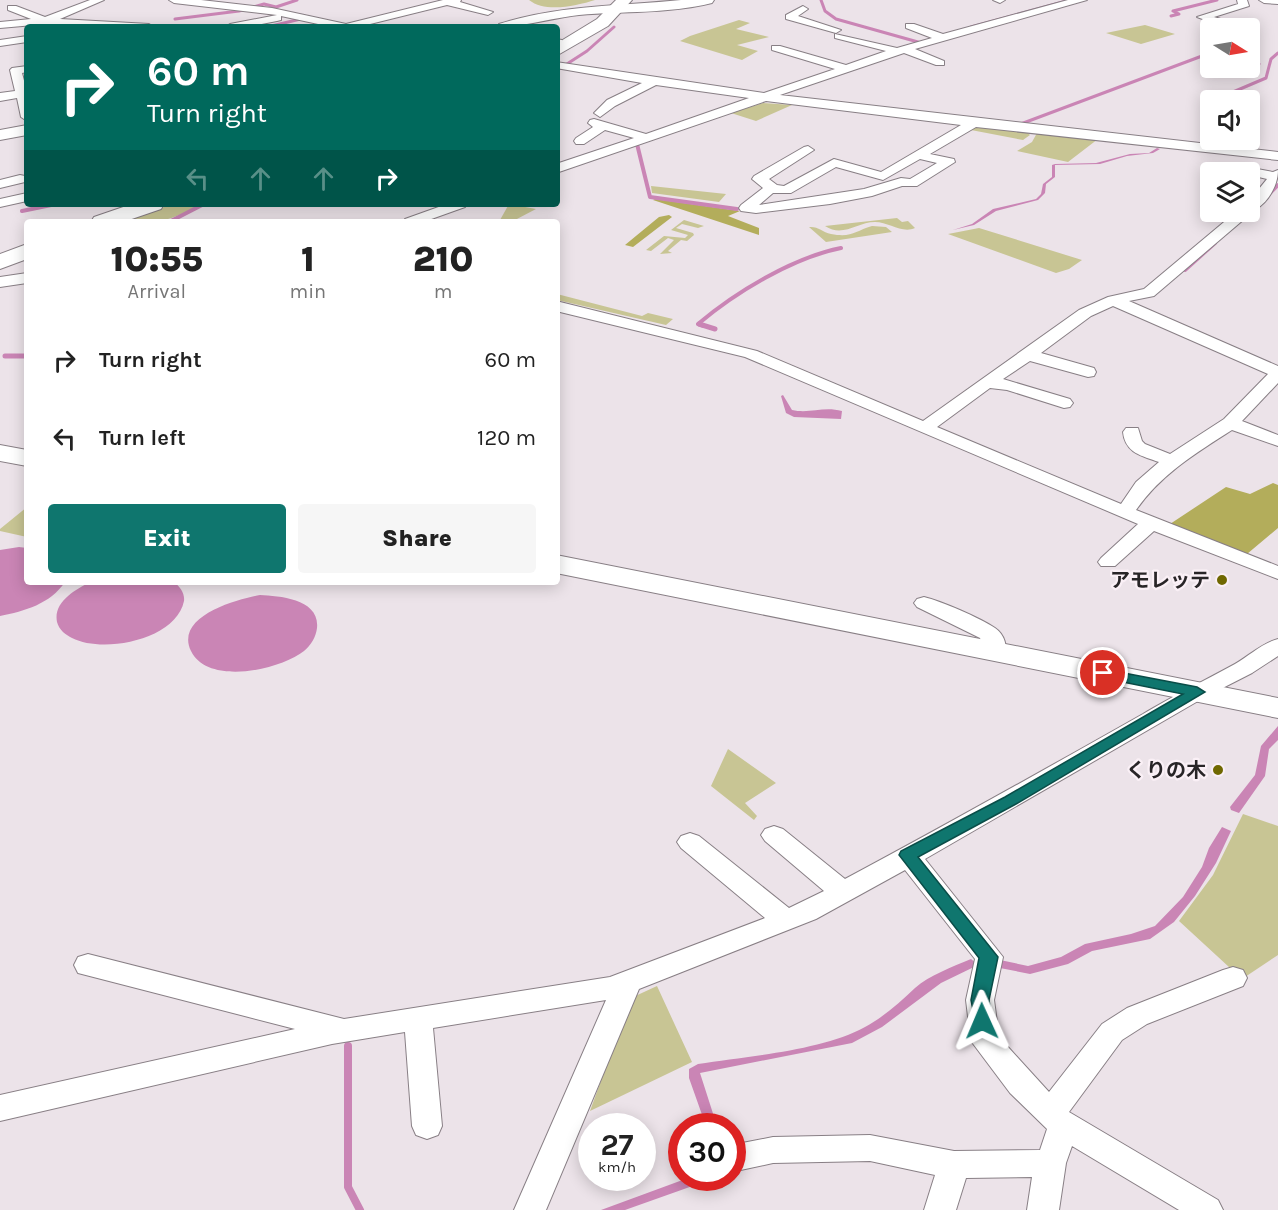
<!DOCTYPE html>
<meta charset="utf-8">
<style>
:root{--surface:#fff;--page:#f6f6f6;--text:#222;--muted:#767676;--accent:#0f766e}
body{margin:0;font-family:Karla,"Noto Sans JP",sans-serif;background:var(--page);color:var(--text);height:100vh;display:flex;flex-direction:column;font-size:22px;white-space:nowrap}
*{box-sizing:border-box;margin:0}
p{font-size:20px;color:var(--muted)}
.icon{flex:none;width:33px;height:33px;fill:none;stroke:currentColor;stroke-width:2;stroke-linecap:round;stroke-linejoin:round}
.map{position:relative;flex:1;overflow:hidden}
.panel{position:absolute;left:24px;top:219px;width:536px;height:366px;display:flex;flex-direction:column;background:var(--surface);border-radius:6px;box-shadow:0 3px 15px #0003}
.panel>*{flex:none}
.hud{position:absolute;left:24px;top:24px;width:536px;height:183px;border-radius:6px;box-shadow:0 3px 15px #0003;background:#00695c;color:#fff;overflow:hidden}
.needle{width:39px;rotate:101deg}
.fabs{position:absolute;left:1200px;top:18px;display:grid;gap:12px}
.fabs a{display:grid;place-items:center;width:60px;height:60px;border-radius:6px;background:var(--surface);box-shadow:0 3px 15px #0003;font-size:30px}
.speed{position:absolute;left:578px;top:1113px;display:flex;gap:12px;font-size:30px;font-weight:700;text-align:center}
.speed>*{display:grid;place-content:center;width:78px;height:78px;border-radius:50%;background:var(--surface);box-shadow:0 3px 15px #0003;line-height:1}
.speed small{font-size:15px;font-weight:400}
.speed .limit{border:9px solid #d22;background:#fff;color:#111}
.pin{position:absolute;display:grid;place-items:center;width:51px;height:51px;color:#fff;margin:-26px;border:3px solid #fff;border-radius:50%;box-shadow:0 2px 6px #0007}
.me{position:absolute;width:66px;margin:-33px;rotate:359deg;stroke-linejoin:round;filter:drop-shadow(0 0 4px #0008)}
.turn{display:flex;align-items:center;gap:21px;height:126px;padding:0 24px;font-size:27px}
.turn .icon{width:78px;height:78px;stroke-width:2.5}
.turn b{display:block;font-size:42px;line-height:51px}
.lanes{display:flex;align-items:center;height:57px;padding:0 24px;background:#0003;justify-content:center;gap:30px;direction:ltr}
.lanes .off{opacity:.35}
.eta{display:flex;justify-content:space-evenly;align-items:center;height:102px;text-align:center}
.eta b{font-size:36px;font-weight:800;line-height:42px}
.primary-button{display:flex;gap:12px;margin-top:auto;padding:12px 24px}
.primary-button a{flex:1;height:69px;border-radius:6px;background:var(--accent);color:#fff;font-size:24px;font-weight:800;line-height:69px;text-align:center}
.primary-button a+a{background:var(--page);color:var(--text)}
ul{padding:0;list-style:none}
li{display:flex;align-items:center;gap:18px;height:78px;padding:0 24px}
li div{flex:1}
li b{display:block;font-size:22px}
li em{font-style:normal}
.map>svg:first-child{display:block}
.green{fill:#c8c594}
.forest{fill:#b3ad5b}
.water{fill:#ca85b5}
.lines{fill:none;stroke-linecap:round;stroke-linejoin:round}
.stream-far3{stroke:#ca85b5;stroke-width:3}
.stream-far2{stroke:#ca85b5;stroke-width:4}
.stream-far1{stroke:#ca85b5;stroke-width:5}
.stream{stroke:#ca85b5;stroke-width:8}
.street-casing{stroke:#887f85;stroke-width:2}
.secondary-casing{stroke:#887f85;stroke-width:2}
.highway-casing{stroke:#887f85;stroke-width:2}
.street{fill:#fff;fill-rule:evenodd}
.secondary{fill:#fff;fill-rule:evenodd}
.highway{fill:#fff;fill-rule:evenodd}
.route{fill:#0f766e;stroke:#0a4d48;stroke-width:1.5}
.poi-dot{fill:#6f6800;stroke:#faf0f6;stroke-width:2}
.labels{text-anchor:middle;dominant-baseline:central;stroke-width:4.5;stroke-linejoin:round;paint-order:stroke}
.poi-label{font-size:20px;font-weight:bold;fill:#282527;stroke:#faf0f6;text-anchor:end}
</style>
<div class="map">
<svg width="1278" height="1210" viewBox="0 0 1278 1210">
<rect width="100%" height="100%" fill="#ece3e9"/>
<!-- green -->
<path class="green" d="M529 0H595C576 6 545 13 529 0Z
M739 20 750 23 736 29 769 37 737 45 758 51 742 60 680 41 690 36Z
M1145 25 1175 34 1141 44 1106 33Z
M763 103 792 105 756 121 731 113Z
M975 127 1027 132 1030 135 1023 140 971 130Z
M1037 133 1098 139 1068 162 1017 151 1032 142Z
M651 186 726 194 719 202 652 193Z
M173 204H201C176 219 152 227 123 221Z
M509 204 536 209 515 220 518 222 500 220Z
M897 218 902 222 908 221 915 228C902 234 889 222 875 222 857 222 843 238 825 226Z
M684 220 704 226 698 228 682 224 676 228 693 233 694 235 687 241 681 240 668 251 672 253 660 254 674 240 668 238 651 251 646 250 664 236 685 238 688 235 671 230Z
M872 226 886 227 892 232 826 242 809 227C818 226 822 232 831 234 852 238 855 231 872 226Z
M979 228 1082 260 1069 269 1056 273 948 234Z
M557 294 642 316 648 313 673 319 666 325 557 300Z
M27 507V537L0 531V529Z
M728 749 776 783 745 803 757 816 754 820 711 786Z
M1243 814 1278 826V955L1242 979 1179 921 1213 875Z
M657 986 692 1062 590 1111 631 998Z"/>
<!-- forest -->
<path class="forest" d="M655 199 740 211 728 216 759 228V235L653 200Z
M669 215 672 217 633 247 625 245 659 217Z
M1273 483 1278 485V528L1247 554 1170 524 1226 487 1250 494Z"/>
<!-- water -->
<path class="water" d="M1157 148 1160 149 1153 153 1127 156 1100 164 1055 165V177L1046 184 1045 193 1038 200 996 211 974 225 953 230 972 224 993 209 1036 199 1041 194 1043 184 1052 177V165L1055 164 1096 163 1130 154 1149 153Z
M783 395 792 410C810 414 823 406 842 411L841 419 794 417 786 413 781 396Z
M19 547 27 548V582H65C50 604 25 611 0 616V550Z
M90 582H174C180 587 185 593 184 601 176 640 103 654 72 638 66 635 59 630 57 622 53 602 75 590 90 582Z
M260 595C280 596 320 599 317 628 316 637 311 645 304 651 280 670 208 686 191 651 174 616 238 599 260 595Z
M1278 726V740L1269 749 1265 776 1239 813 1231 810 1230 807 1255 775 1261 746Z
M1222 827 1231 831 1216 863 1195 896 1174 922 1150 939 1092 951 1068 964 1030 974 1000 968V960L1028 966 1061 957 1085 944 1131 934 1155 926 1183 897 1202 867 1209 848Z
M971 959 977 964 976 966 941 983 882 1027 852 1043 700 1073 717 1126H706L689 1078V1069L698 1064C748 1056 821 1051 865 1027 884 1017 901 1001 915 988 930 975 952 967 971 959Z
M688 1178H715L625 1210H601Z"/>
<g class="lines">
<!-- stream-far3 -->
<path class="stream-far3" d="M821 0 825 11 836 19 918 42
M1171 16 1179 14 1173 11 1217 0
M175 19 239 11 264 4 276 7 297 0
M267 27 305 18
M971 27 1070 0
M1250 62 1259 64
M556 71 587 51 614 27
M1228 100 1233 92 1266 78 1271 59 1278 53
M1210 117 1203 124 1210 127
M1018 125 1210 53"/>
<!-- stream-far2 -->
<path class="stream-far2" d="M637 144 650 197 737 209
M1267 196 1278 185
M22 211 56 204
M169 222 204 204
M1185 270 1215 243
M704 326 698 324C736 292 792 258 841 248"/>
<!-- stream-far1 -->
<path class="stream-far1" d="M699 324 715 329
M5 356H27"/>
<!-- stream -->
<path class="stream" d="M348 1046V1187L360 1210"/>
<!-- street casing -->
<g class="street-casing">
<path id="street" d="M90 0H104L60 19 149 24 154 27 45 24 0 28V22L31 19 8 10V6H16L45 17Z
M169 0H201L272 8 346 24 443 0H461L460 2 493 12 488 15 447 5 358 27H332L281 16V20L277 21 246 27H225L230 24 277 15 174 3Z
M993 0H1005L1000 3Z
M1068 0H1087L915 49 944 61V65H936L904 53 780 95 1278 152V160L976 127 930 154 954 159 955 162 917 186H902L872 196 830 204 756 213 741 211 739 208 741 205 763 188 752 179 754 176 804 147 808 146 814 150 769 179 777 185 784 186 834 159 881 172 961 125 766 101 556 173V164L634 138 605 130 584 144H576L574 141 576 138 593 127 588 123 590 120 594 119 646 134 749 98 656 85 615 106 600 117 594 113 607 100 642 83 556 68V62L764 93 835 69 772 50V46H780L846 65 886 51 835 38V34L897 48 932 38 906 28V24H914L943 34ZM920 159 937 163 910 179 901 178 864 189 759 205 773 193H791L836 167 883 180Z
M1237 0H1247L1249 6 1214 17 1224 20V24H1216L1197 17 1238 4Z
M1259 0H1278V4L1264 3Z
M803 6 808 9 798 16 841 30 836 33 786 19V15Z
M27 36V42L0 46V40Z
M556 39 562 40V44L556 45Z
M27 66V72L22 73 27 92V121L21 117 17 98 0 101V93L15 91 10 70 12 68Z
M1252 168 1273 172 1278 170C1278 185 1269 201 1256 209 1248 214 1252 207 1249 215L1154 296 1129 301 1278 366V383L1242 421 1278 435V446L1232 430C1196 453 1161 474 1136 510L1278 566V579L1154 531 1115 566H1101L1098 562 1101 558 1138 524 745 357 556 311V301L757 351 923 421 1079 310 1108 297 1144 289 1236 212H1250V200L1267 179 1250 175V172H1245ZM1113 306 1268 374 1224 419 1170 454 1145 444 1142 441 1138 428H1126L1123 432C1125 453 1142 456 1159 462L1136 482 1121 504 937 427 990 388 1007 390 1064 408 1070 407 1073 403 1070 399 1003 379 1030 361 1088 377 1094 376 1096 372 1094 368 1041 353 1091 316Z
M20 175 25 176 27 179 25 182 0 188V180Z
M27 193V201L0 207V199Z
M447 204H467L465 207 423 222H403L405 219Z
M27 273V283L0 287V277Z
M924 597C941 601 980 618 995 628 1004 634 1009 647 1003 657L995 659 987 657 980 638 917 607 914 603 917 599Z
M1278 639V656L1252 673 1205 697 925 859 1003 957 994 1000 999 1037 1049 1092 1102 1024 1127 1008 1223 970 1233 967 1243 970 1247 978 1243 986 1147 1024 1122 1040 1069 1112 1218 1200 1223 1210H1179L1072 1146 1066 1163 1059 1210H1027L1032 1177 966 1178 956 1210H924L935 1175 870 1161 773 1163 736 1171 732 1169V1145L773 1137 870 1135 954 1151 1040 1150 1047 1129 1010 1093 971 1041 966 1000 975 959 905 870 816 919 639 989 546 1210H514L606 1000 433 1028 442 1126 438 1135 427 1139 416 1135 412 1126 405 1032 332 1044 0 1121V1095L295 1029 78 973 74 965 78 957 88 954 344 1019 610 977 765 918 681 848 677 842 681 836 690 833 699 836 789 908 824 891 765 841 761 835 765 829 774 826 783 829 845 879C944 826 1044 770 1143 714 1173 696 1204 681 1235 664 1249 656 1262 643 1278 639Z"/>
</g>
<!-- secondary casing -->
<g class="secondary-casing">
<path id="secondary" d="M681 0H714L712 3C668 14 623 11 579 15 551 18 524 27 497 27L499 24C559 5 619 6 681 0Z
M27 125V135L0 140V130Z
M0 445 27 450V466L0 461Z
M556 555 1278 698V718L556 573Z"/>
</g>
<!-- highway casing -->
<g class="highway-casing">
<path id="highway" d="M616 0H632L608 26 556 56V44L597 19Z
M132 204H164L161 209 123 222H91L94 217Z
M27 244V259L0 269V254Z"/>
</g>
<!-- street -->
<use href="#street" class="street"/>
<!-- secondary -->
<use href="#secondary" class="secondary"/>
<!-- highway -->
<use href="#highway" class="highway"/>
</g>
<!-- route -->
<path class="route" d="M1103 669 1197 687 1205 692 1016 804 918 857 998 957 989 1000 992 1021 989 1026 982 1028 976 1026 971 1000 979 958 899 855 901 851 1005 797 1183 694 1098 677 1096 673Z"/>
<!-- markers -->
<g class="poi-dot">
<circle cx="1222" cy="580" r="6"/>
<circle cx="1218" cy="770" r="6"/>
</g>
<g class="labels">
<!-- poi labels -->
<g class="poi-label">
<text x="1210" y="580">アモレッテ</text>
<text x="1206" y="770">くりの木</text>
</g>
</g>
</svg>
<div class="fabs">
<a><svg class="needle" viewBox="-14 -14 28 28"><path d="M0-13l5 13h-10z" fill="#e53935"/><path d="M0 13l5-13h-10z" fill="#767676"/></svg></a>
<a><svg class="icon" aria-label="sound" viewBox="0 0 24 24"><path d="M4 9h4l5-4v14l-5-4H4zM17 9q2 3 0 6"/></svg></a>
<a><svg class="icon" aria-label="layers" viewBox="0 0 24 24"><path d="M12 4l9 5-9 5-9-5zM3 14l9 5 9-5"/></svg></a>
</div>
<div class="speed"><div>27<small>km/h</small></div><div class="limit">30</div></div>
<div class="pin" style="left:1103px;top:673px;background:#d93025"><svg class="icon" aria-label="arrive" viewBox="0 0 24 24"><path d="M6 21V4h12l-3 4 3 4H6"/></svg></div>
<svg class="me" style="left:982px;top:1021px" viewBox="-20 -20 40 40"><path d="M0-17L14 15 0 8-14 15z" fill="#0f766e" stroke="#fff" stroke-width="4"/></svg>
<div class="hud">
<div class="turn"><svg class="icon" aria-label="right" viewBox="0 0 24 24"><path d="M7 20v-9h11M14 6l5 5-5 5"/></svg><div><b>60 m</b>Turn right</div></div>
<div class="lanes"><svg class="icon off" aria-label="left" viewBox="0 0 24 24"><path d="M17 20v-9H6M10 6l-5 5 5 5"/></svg><svg class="icon off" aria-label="ahead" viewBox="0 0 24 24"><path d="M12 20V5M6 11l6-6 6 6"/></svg><svg class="icon off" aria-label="ahead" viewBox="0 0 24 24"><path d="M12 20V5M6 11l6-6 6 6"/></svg><svg class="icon" aria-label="right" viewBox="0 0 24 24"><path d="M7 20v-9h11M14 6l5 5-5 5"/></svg></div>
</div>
<section class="panel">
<div class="eta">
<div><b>10:55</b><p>Arrival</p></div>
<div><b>1</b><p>min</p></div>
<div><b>210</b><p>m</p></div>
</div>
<ul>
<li><svg class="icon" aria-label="right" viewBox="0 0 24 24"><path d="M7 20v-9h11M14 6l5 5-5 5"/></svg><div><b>Turn right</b></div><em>60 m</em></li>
<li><svg class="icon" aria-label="left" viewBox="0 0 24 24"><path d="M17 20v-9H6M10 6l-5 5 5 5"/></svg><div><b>Turn left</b></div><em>120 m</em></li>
</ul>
<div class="primary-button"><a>Exit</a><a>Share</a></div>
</section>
</div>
